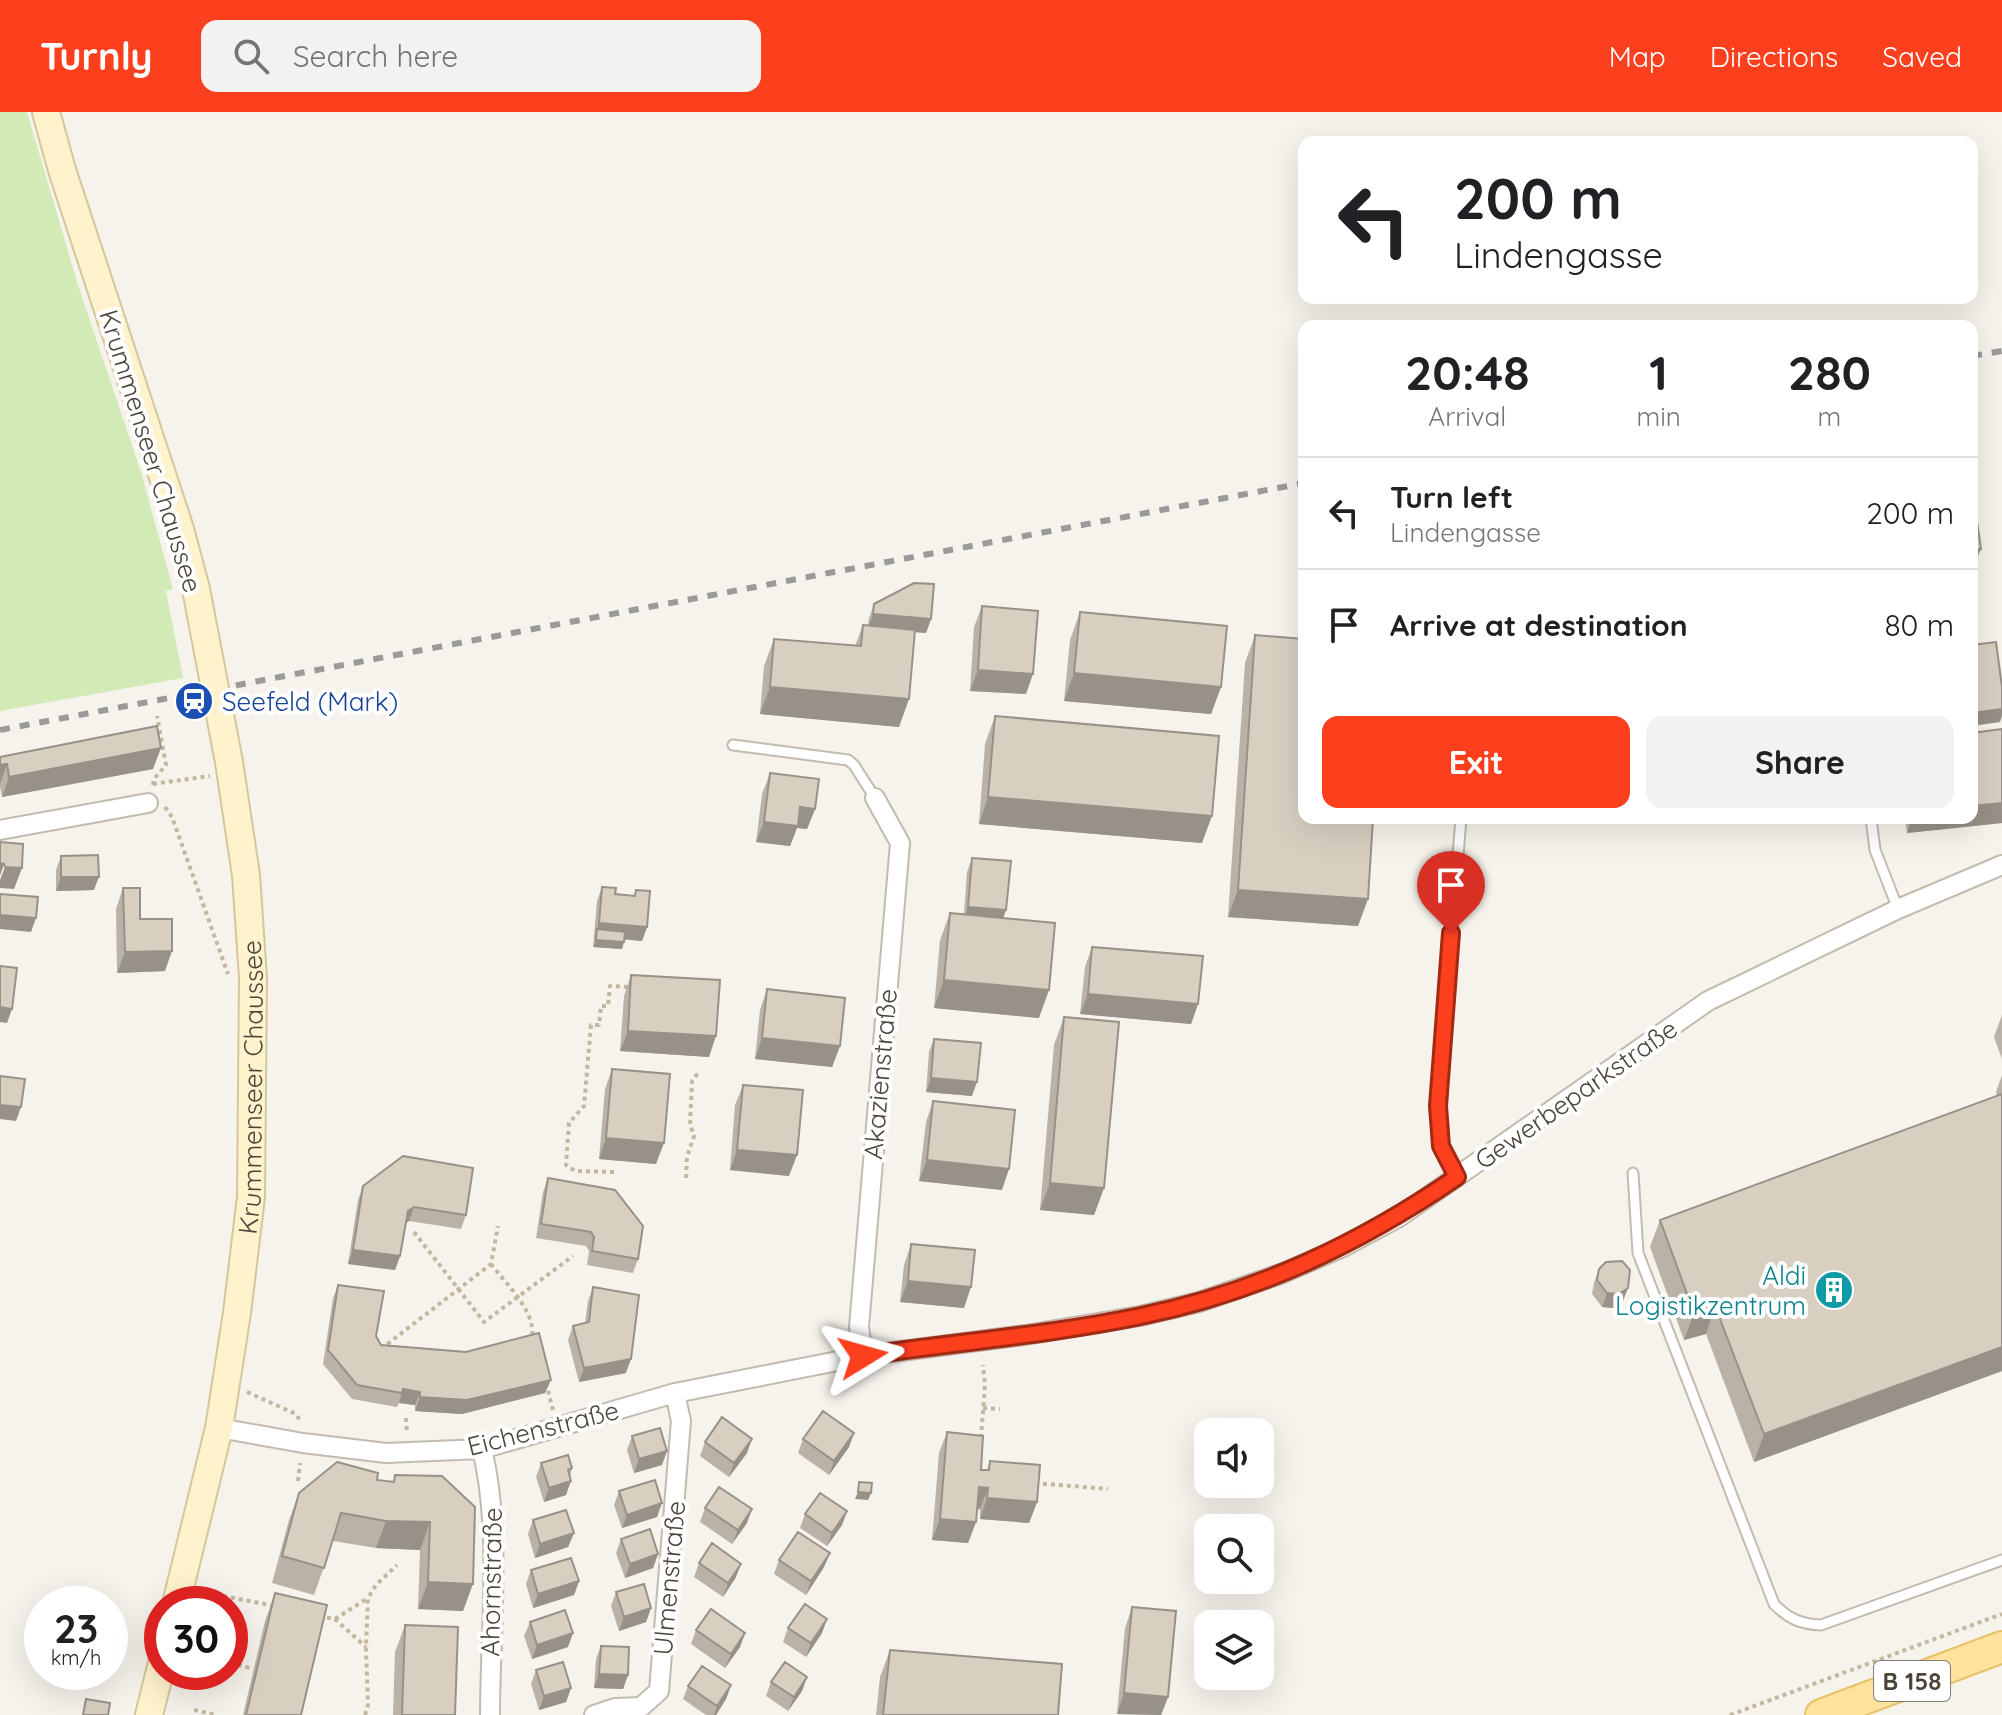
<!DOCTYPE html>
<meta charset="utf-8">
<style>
:root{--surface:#fff;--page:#f2f2f2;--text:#202124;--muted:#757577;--line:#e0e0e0;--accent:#fc3f1d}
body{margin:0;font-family:Quicksand,sans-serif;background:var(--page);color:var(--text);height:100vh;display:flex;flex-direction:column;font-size:30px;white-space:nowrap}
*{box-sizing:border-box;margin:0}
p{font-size:26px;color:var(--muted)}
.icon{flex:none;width:44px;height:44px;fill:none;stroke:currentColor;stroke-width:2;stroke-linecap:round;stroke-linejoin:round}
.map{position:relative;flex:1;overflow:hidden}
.sheet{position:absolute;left:1298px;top:208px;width:680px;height:504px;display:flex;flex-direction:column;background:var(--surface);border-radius:16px;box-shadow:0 8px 32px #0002}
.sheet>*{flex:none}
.banner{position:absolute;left:1298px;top:24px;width:680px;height:168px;border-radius:16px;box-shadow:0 8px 32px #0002;background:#fff;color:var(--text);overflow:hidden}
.tools{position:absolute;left:1194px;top:1306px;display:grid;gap:16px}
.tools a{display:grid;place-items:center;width:80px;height:80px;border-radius:16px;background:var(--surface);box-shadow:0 8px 32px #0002;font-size:40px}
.speed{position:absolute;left:24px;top:1474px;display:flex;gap:16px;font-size:40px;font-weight:700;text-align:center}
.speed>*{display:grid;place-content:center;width:104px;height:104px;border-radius:50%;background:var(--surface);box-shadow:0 8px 32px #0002;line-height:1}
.speed small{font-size:20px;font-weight:400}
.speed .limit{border:12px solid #d22;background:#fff;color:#111}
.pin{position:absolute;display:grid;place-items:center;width:68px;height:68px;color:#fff;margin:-82px -34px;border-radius:50% 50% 50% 0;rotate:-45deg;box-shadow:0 0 8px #0007}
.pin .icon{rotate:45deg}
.me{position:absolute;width:88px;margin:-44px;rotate:82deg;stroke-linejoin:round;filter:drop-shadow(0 0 6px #0008)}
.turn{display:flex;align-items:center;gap:28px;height:168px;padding:0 24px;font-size:36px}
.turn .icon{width:104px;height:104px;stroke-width:2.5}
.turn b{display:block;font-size:56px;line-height:68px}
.eta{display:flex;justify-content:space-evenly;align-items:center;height:136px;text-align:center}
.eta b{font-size:48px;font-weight:700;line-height:56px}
.action{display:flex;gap:16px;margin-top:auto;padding:16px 24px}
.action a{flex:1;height:92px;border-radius:16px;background:var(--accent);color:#fff;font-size:32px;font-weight:700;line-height:92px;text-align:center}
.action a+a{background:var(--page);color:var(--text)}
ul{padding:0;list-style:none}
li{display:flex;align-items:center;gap:24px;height:112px;padding:0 24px;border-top:2px solid var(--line)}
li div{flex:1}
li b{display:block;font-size:30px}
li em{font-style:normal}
header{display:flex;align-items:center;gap:48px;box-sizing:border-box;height:112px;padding:0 40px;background:var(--accent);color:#fff}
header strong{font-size:38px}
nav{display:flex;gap:44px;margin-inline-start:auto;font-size:28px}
.search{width:560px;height:72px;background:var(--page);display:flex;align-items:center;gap:20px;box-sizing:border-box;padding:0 28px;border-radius:16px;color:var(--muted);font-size:30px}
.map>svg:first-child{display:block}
.green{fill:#d2eab5}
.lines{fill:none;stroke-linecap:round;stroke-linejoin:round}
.service-casing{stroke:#c2bbae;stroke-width:13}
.minor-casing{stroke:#c2bbae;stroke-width:22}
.secondary-casing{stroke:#d6c79b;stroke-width:30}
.primary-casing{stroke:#e6c16a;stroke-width:34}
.path{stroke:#c4b79f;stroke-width:4;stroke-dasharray:4 4;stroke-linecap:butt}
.service{stroke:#fff;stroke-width:9}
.minor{stroke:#fff;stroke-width:18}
.secondary{stroke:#fff3cd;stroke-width:26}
.primary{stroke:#ffe39c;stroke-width:30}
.rail{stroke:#9a9a9a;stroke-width:6;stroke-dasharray:10 10;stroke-linecap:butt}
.secondary-bridge-casing{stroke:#d6c79b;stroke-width:30;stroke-linecap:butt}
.secondary-bridge{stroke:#fff3cd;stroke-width:26}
.wall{fill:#bab2a6}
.shaded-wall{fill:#979187}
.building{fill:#d8cfc1;stroke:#979187;stroke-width:2}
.route-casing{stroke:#a42913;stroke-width:20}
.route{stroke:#fc3f1d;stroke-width:14}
.labels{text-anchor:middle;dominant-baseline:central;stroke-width:8;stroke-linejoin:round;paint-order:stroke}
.shield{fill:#fff;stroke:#817c74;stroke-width:2}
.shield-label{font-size:24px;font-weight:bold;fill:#4b4439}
.street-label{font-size:26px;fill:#4b4439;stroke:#fff}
.transit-label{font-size:26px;fill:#164399;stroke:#fff;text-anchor:start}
.culture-label{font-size:26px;fill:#0d838f;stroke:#fff;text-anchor:end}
</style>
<header>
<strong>Turnly</strong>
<div class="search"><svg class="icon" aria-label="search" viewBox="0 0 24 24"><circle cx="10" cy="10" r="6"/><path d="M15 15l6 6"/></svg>Search here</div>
<nav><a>Map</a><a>Directions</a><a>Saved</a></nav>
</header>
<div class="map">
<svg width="2002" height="1603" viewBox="0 0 2002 1603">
<rect width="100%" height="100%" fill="#f6f3ec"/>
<!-- green -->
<path class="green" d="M0 0H27L78 173 141 360 173 477 166 479 183 566 0 599Z"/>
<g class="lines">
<!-- service casing -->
<g class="service-casing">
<path id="service" d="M733 633 848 648 854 653 875 686
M1871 706 1875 738 1898 797
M1633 1061 1638 1141 1774 1492C1789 1507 1800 1512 1821 1513L2002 1448
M1457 1065 1441 1034 1438 994 1461 706"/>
</g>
<!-- minor casing -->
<g class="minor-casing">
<path id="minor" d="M0 718 148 691
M863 1244 859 1215 900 731 875 686
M219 1316 303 1331 386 1341 482 1337 675 1281 863 1244 1025 1223 1140 1204 1199 1190 1283 1161 1341 1136 1399 1105 1708 889 1898 797 2002 753
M482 1337C502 1419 490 1518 490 1603
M594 1603 615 1596 641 1595 659 1579 681 1309 675 1281"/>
</g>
<!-- secondary casing -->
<g class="secondary-casing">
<g id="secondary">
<path d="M46 0 62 58 180 417 196 477"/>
<path id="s1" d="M176 1492 219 1316 237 1201 251 1085 253 866 246 763 229 650"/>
<path d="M149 1603 162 1551"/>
</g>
</g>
<!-- primary casing -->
<g class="primary-casing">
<path id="primary" d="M1821 1603 2002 1535"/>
</g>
<!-- path -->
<path class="path" d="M153 672 210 664
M153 673 154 667 166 653 157 604
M165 695 172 705 228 862
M614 1060 575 1059 566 1053 569 1011 584 994 591 913H599L601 894H608L610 874 629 875
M686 1066 687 1045 694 1024 690 1012 692 969 698 961
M414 1120 484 1210 573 1144
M491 1152C506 1172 536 1199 532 1225
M381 1237 491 1152 498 1114
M546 1271 553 1298
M247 1280 296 1302 301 1310
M983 1296 1000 1297
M406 1306 407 1322
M981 1326 985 1273 983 1253
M298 1369 300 1351
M1035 1371 1108 1377
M223 1484 275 1494
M319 1504 335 1507 366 1535
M335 1507 368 1486
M154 1529 159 1506
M230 1551 250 1556
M194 1598 216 1603
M365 1603 368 1593 366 1535 368 1486 376 1473 397 1453
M1730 1603 2002 1502"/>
<!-- service -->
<use href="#service" class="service"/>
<!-- minor -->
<use href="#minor" class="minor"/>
<!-- secondary -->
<use href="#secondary" class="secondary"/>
<!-- primary -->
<use href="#primary" class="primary"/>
<!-- rail -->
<path class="rail" d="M1972 244 2002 239
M0 618 1304 371"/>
<!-- secondary-bridge casing -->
<g class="secondary-bridge-casing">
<path id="secondary-bridge" d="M196 477 229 650"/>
</g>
<!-- secondary-bridge -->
<use href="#secondary-bridge" class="secondary-bridge"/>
</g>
<!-- wall -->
<path class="wall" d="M874 492 931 507 926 521 915 520 899 615 760 602 764 554 774 527 855 534 863 513H868L869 506Z
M982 494 1026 582 970 579 974 515Z
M1080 500 1221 575 1211 602 1064 589 1070 528Z
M1255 523 1358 814 1228 805 1245 551Z
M995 604 1202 731 979 712 985 632Z
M2002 617V711L1907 721 1905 706H1972Z
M0 645 153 657 2 685 0 675Z
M770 661 815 697 807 717 797 716 790 734 756 730 762 682Z
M61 744 94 778 56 779V758Z
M972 746 1006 798 1003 806 1039 906 934 896 940 828 950 801 964 802 967 760Z
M602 775 615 782 634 784 636 778 647 815 642 829 624 827 622 837 593 835 597 789Z
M123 776 140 807 165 859 117 861 116 797Z
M1092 835 1198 892 1191 912 1080 902 1085 855Z
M631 863 709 945 620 939 624 884Z
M767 877 840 934 832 955 755 947 760 898Z
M2002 903V947L1994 925Z
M1064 905 1104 1076 1094 1103 1040 1098 1054 933Z
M934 927 972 984 926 980 929 940Z
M612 957 656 1052 599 1047 605 977Z
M2002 963V1259L1754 1350 1706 1222 1684 1228 1650 1135 1660 1108 1997 984 1996 980Z
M743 973 789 1064 730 1058 735 993Z
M933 989 1002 1078 919 1069 926 1010Z
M548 1066 638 1147 633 1161 587 1153 589 1139 586 1134 536 1126 543 1080Z
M363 1074 466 1103 461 1117 409 1109 406 1111 400 1144 395 1158 348 1152 358 1088Z
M911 1132 964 1196 900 1190 904 1153Z
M1599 1157 1623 1189 1614 1196 1602 1195 1592 1182 1594 1171Z
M338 1173 381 1233 545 1281 462 1302 415 1299V1293L399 1291 397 1295 352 1287 323 1252 333 1186Z
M593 1175 626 1261 579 1270 568 1228 573 1214 585 1211 588 1189Z
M947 1320 981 1358H987L990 1349 1037 1390 1029 1411 980 1407V1397H977L976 1410 968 1431 932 1428 939 1341Z
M854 1321 849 1335 829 1363 798 1341 803 1327Z
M632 1324 662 1353 634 1361 627 1338Z
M705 1330 747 1341 729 1365 700 1344Z
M541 1351 572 1356 570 1364 566 1383 544 1390 536 1365Z
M395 1363 442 1364 463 1499 418 1497 420 1438 376 1436 333 1429 314 1483 272 1471 289 1408 299 1381 377 1368 393 1370Z
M619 1379 657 1405 622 1416 614 1393Z
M705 1396 747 1411 732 1432 700 1410Z
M847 1399 842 1413 827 1434 800 1416 805 1402Z
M533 1408 574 1421 568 1435 535 1446 528 1422Z
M621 1427 658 1442 653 1456 625 1466 616 1441Z
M830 1441 824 1455 806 1483 774 1462 779 1448Z
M699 1451 736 1465 723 1485 694 1465Z
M531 1458 579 1469 574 1483 533 1496 526 1472Z
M616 1480 651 1496 646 1510 619 1519 611 1494Z
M275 1481 301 1603H243L265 1509Z
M1132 1495 1168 1585 1161 1603 1117 1602 1125 1516Z
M530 1510 568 1535 532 1547 524 1524Z
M405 1513 455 1603H393L395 1540Z
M788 1516 822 1521 806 1545 783 1530Z
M696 1518 745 1521 740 1535 725 1556 691 1532Z
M601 1534 628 1563 623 1577 594 1576 596 1547Z
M890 1538 1058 1603H876L880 1565Z
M536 1558 571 1576 566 1590 539 1598 531 1572Z
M807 1565 802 1579 788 1599 766 1584 771 1570Z
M731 1573 726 1587 716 1603H706L683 1587 688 1574Z"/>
<!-- shaded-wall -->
<path class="shaded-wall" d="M1981 437 1978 444 1972 445V438Z
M873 502 931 507 926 521 868 516Z
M978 558 1033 562 1026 582 970 579Z
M1074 561 1221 575 1211 602 1064 589Z
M770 575 909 587 899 615 760 602Z
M2002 597V604L2000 610 1972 614V601Z
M161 636 153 657 2 685 9 665Z
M7 652 0 672V653Z
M988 685 1212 704 1202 731 979 712Z
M2002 691V711L1907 721 1912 706H1972V694Z
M800 695 815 697 807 717 797 716 790 734 756 730 764 710Z
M0 751 4 752 0 764Z
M5 755 22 756 14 777 0 776V768Z
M61 765H99L94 778 56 779Z
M1238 778 1368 787 1358 814 1228 805Z
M968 795 1006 798 1001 812 963 809Z
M0 803 36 806 31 820 0 817Z
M599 811 647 815 642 829 596 825 597 817 594 824Z
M596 828 624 830 622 837 593 835Z
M172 839 165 859 117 861 125 840Z
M944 868 1049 878 1039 906 934 896Z
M1088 882 1198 892 1191 912 1080 902Z
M0 895 12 897 7 911 0 910Z
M628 919 716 924 709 945 620 939Z
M762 926 840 934 832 955 755 947Z
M931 966 977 970 972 984 926 980Z
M0 993 21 995 16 1009 0 1007Z
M606 1026 664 1031 656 1052 599 1047Z
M737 1038 797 1043 789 1064 730 1058Z
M927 1048 1009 1057 1002 1078 919 1069Z
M1050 1071 1104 1076 1094 1103 1040 1098Z
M414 1095 409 1109 403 1113 408 1099Z
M353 1138 400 1144 395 1158 348 1152Z
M908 1169 971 1175 964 1196 900 1190Z
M1628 1176 1623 1189 1614 1196 1602 1195 1607 1181Z
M1715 1194 1706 1222 1684 1228 1694 1201Z
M2002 1235V1259L1754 1350 1764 1322Z
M631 1247 626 1261 579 1270 584 1256Z
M551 1268 545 1281 462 1302 415 1299 420 1285Z
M403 1277 420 1280 415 1293 399 1291Z
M854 1321 849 1335 829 1363 834 1349Z
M752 1327 747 1341 729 1365 734 1351Z
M667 1339 662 1353 634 1361 639 1347Z
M571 1369 566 1383 544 1390 549 1376Z
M979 1375 988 1376 980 1397 971 1396Z
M858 1380 871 1381 868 1388 855 1387Z
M987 1386 1037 1390 1029 1411 980 1407Z
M662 1391 657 1405 622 1416 627 1403Z
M752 1397 747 1411 732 1432 738 1418Z
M847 1399 842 1413 827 1434 832 1421Z
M940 1407 976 1410 968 1431 932 1428Z
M386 1409 430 1410 420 1438 376 1436Z
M574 1421 568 1435 535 1446 540 1432Z
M830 1441 824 1455 806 1483 811 1469Z
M658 1442 653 1456 625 1466 630 1452Z
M741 1452 736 1465 723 1485 728 1471Z
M579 1469 574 1483 533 1496 538 1482Z
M428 1470 473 1472 463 1499 418 1497Z
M651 1496 646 1510 619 1519 624 1505Z
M827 1507 822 1521 806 1545 811 1531Z
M573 1521 568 1535 532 1547 537 1533Z
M745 1521 740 1535 725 1556 731 1542Z
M599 1562 628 1563 623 1577 594 1576Z
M807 1565 802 1579 788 1599 794 1585Z
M731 1573 726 1587 716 1603H714L717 1594Z
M571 1576 566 1590 539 1598 544 1584Z
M1124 1581 1168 1585 1161 1603 1117 1602Z"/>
<!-- building -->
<path class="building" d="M1972 374 1981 437 1972 438Z
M914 471 934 472 931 507 873 502 874 492Z
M982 494 1038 499 1033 562 978 558Z
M1080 500 1227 514 1221 575 1074 561Z
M863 513 915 518 909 587 770 575 774 527 861 534Z
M1255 523 1304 527V706H1373L1368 787 1238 778Z
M1996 530 2002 575V597L1972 601V533Z
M995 604 1219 624 1212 704 988 685Z
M157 614 161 636 9 665 7 652 0 653V645Z
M2002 617V691L1972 694V621Z
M770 661 819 667 815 697 800 695 798 714 764 710Z
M0 730 23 732 22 756 5 755 4 752 0 751Z
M98 743 99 765H61V744Z
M972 746 1011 749 1006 798 968 795Z
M602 775 616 776 615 782 635 784 636 778 650 779 647 815 599 811Z
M123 776H140V807H172V839L125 840Z
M0 782 38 785 36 806 0 803Z
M950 801 1055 811 1049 878 944 868Z
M597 817 625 820 624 830 596 828Z
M1092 835 1203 844 1198 892 1088 882Z
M0 854 17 856 12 897 0 895Z
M631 863 720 868 716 924 628 919Z
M767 877 845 886 840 934 762 926Z
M1064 905 1119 910 1104 1076 1050 1071Z
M934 927 981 931 977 970 931 966Z
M612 957 670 962 664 1031 606 1026Z
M0 964 25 967 21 995 0 993Z
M743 973 803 978 797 1043 737 1038Z
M2002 982V1235L1764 1322 1715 1194 1694 1201 1660 1108Z
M933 989 1015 998 1009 1057 927 1048Z
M403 1044 473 1056 466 1103 414 1095 408 1099 400 1144 353 1138 363 1074Z
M548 1066 615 1078 643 1114 638 1147 592 1139 594 1125 591 1120 541 1112Z
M911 1132 975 1138 971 1175 908 1169Z
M1622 1149 1630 1158 1628 1176 1619 1182 1607 1181 1597 1168 1599 1157 1606 1150Z
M338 1173 384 1179 376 1224 381 1233 466 1240 539 1221 551 1268 467 1288 420 1285V1280L403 1277 402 1281 357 1273 328 1238Z
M593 1175 639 1183 631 1247 584 1256 573 1214 589 1210Z
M823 1299 854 1321 834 1349 803 1327Z
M722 1305 752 1327 734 1351 705 1330Z
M660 1316 667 1339 639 1347 632 1324Z
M947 1320 983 1324 981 1358H989L990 1349 1040 1353 1037 1390 987 1386 988 1376 979 1375 976 1410 940 1407Z
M568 1343 572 1356 568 1358 571 1369 549 1376 541 1351Z
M337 1350 378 1361 377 1368 394 1370 395 1363 442 1364 475 1395 473 1472 428 1470 430 1410 386 1409 341 1401 324 1456 282 1444 299 1381Z
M655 1368 662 1391 627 1403 619 1379Z
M859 1370 872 1371 871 1381 858 1380Z
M719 1375 752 1397 738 1418 705 1396Z
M820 1381 847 1399 832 1421 805 1402Z
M566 1398 574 1421 540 1432 533 1408Z
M650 1417 658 1442 630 1452 621 1427Z
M798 1420 830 1441 811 1469 779 1448Z
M712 1431 741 1452 728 1471 699 1451Z
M571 1446 579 1469 538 1482 531 1458Z
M644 1472 651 1496 624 1505 616 1480Z
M275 1481 327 1493 301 1603H246Z
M805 1492 827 1507 811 1531 788 1516Z
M1132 1495 1176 1499 1168 1585 1124 1581Z
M711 1497 745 1521 731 1542 696 1518Z
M565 1498 573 1521 537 1533 530 1510Z
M405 1513 458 1515 455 1603H402Z
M601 1534 629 1535 628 1563 599 1562Z
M890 1538 1062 1552 1058 1603H883Z
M563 1550 571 1576 544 1584 536 1558Z
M785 1550 807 1565 794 1585 771 1570Z
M702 1554 731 1573 717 1594 688 1574Z
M86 1587 110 1591 108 1603H83Z"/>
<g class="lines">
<!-- route casing -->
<g class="route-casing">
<path id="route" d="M863 1244C956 1230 1049 1223 1141 1204 1258 1180 1359 1132 1457 1065L1441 1034 1438 994 1451 821"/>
</g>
<!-- route -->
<use href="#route" class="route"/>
</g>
<!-- icons -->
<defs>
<g id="station-disc" transform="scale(2)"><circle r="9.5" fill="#1a4fb4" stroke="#fff"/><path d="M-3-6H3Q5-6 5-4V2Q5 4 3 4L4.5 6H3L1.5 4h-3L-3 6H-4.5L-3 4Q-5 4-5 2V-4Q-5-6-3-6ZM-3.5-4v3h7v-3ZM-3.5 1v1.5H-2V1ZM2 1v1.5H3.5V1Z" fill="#fff"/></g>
<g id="building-disc" transform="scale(2)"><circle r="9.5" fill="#0f9aa8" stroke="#fff"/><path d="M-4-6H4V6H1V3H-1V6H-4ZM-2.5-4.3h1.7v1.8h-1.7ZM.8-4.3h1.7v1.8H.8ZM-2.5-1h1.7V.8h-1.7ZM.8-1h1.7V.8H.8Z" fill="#fff"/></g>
</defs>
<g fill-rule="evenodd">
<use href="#station-disc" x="194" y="589"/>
<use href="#building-disc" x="1834" y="1178"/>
</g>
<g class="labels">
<!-- shield labels -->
<rect class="shield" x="1874" y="1549" width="76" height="40" rx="6"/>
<g class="shield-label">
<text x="1912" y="1569">B 158</text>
</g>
<!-- street labels -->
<g class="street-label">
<text transform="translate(151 339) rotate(73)">Krummenseer Chaussee</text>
<text transform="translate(880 962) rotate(-85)">Akazienstraße</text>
<text stroke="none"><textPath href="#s1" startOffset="524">Krummenseer Chaussee</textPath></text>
<text transform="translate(1576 982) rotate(-35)">Gewerbeparkstraße</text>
<text transform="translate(543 1316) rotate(-14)">Eichenstraße</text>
<text transform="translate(669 1466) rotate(-85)">Ulmenstraße</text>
<text transform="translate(491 1470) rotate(-89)">Ahornstraße</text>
</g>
<!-- transit labels -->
<g class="transit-label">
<text x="222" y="589">Seefeld (Mark)</text>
</g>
<!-- culture labels -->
<g class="culture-label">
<text x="1806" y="1163">Aldi<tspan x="1806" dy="30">Logistikzentrum</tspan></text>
</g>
</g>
</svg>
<div class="tools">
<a><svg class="icon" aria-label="sound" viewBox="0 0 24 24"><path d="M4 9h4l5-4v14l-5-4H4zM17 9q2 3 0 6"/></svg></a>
<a><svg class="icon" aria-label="search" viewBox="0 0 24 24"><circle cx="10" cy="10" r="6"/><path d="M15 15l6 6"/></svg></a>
<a><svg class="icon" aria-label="layers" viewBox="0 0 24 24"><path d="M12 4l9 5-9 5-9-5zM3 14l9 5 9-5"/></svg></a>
</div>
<div class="speed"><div>23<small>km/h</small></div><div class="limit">30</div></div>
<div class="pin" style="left:1451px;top:821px;background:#d93025"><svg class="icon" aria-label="arrive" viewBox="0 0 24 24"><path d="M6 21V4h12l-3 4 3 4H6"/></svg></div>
<svg class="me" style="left:863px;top:1244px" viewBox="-20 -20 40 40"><path d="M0-17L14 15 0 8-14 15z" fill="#fc3f1d" stroke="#fff" stroke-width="4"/></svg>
<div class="banner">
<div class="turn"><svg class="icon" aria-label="left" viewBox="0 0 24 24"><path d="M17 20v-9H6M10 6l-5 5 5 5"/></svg><div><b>200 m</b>Lindengasse</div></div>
</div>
<section class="sheet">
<div class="eta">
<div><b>20:48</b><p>Arrival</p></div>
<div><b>1</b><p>min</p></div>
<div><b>280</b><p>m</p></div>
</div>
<ul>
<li><svg class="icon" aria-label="left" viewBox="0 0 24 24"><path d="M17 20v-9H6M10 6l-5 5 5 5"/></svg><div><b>Turn left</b><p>Lindengasse</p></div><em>200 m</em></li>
<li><svg class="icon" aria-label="arrive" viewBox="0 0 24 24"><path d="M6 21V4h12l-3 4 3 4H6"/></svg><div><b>Arrive at destination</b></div><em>80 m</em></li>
</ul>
<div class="action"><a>Exit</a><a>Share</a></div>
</section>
</div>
